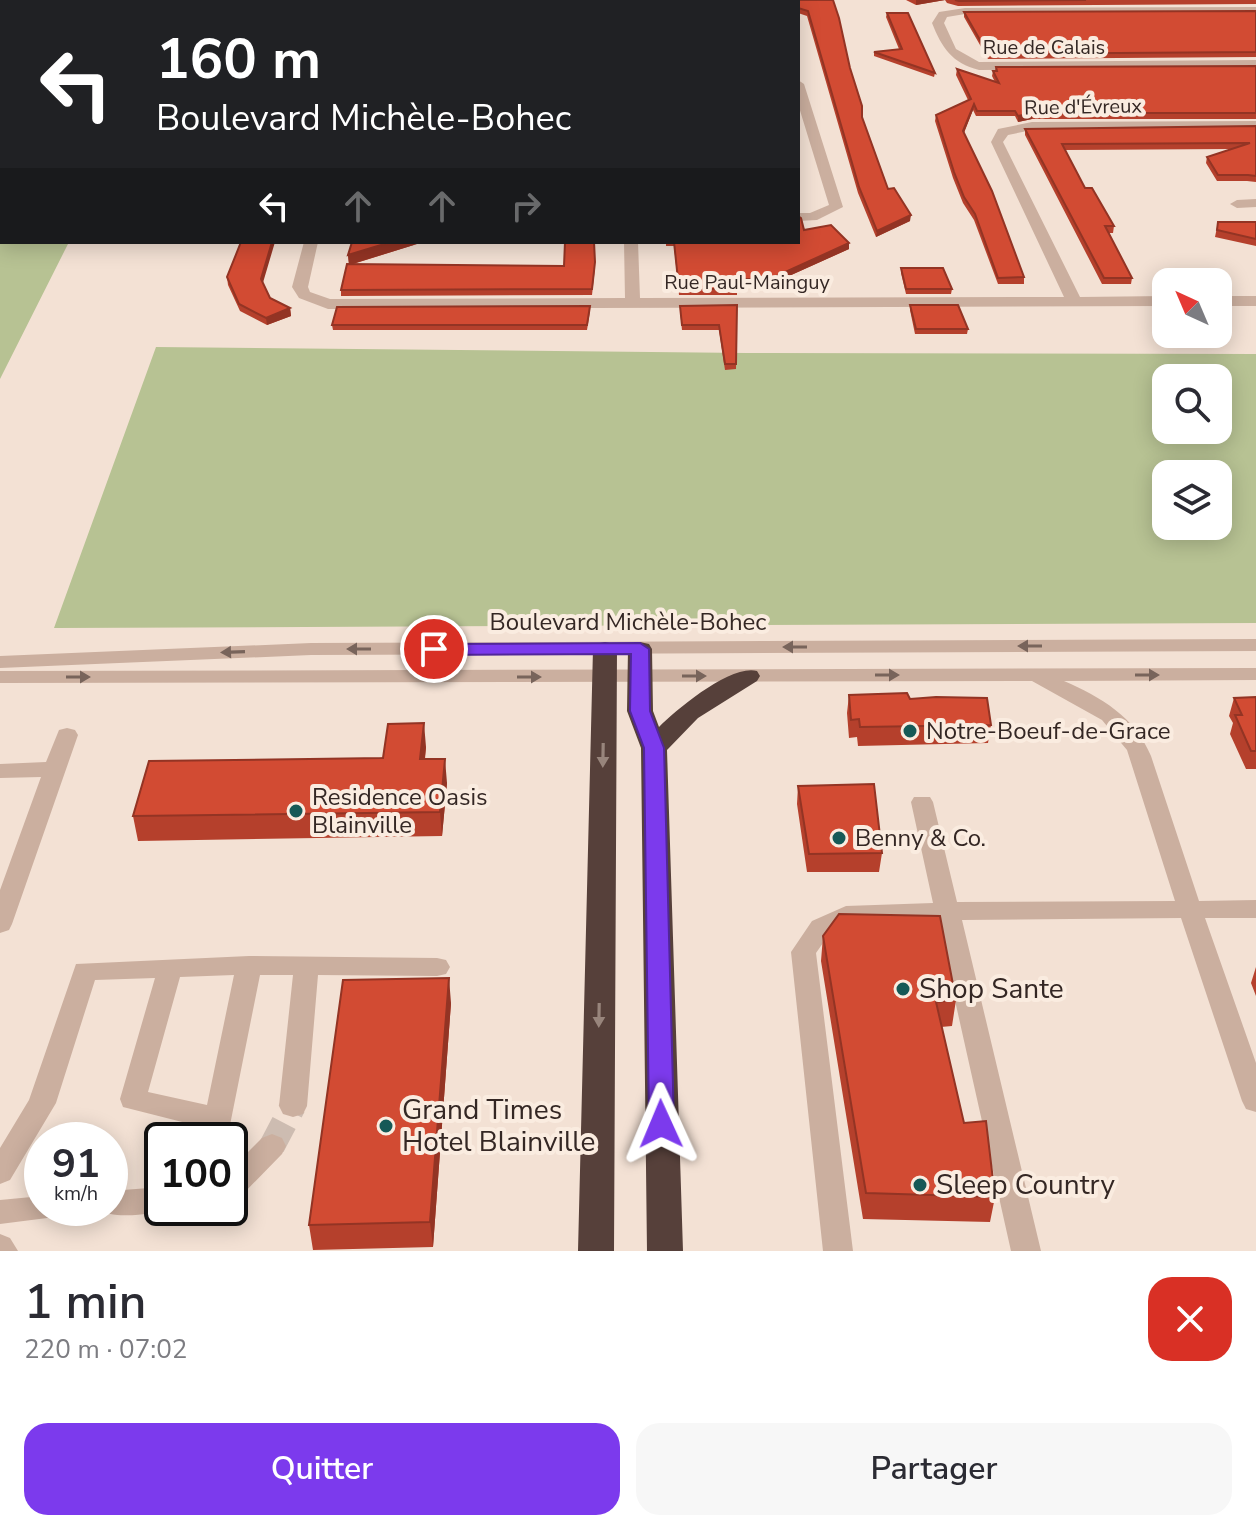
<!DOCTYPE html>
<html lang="fr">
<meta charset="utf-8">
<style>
:root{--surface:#fff;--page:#f7f7f7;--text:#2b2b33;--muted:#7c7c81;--accent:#7c3aed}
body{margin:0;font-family:"Nunito Sans",sans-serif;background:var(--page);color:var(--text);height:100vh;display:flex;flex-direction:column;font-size:30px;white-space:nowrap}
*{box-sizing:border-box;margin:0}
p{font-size:26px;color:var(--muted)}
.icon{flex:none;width:44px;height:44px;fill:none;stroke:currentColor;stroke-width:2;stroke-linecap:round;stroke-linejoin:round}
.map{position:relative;height:1251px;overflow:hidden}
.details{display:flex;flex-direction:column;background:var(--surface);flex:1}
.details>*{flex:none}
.banner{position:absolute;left:0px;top:0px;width:800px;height:244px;box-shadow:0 4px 20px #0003;background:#202124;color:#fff;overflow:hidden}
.needle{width:52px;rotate:316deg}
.tools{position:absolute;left:1152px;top:268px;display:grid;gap:16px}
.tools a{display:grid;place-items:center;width:80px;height:80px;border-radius:16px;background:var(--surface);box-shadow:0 4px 20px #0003;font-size:40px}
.speed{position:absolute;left:24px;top:1122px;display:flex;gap:16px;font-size:40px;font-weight:700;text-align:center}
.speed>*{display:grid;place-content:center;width:104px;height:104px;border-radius:50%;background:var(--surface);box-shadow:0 4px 20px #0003;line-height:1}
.speed small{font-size:20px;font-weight:400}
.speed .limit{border:4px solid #111;border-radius:12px;background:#fff;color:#111}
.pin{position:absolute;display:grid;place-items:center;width:68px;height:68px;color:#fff;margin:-34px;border:4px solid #fff;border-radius:50%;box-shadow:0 2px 8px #0007}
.me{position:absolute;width:88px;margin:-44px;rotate:359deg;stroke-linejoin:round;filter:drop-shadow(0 0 6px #0008)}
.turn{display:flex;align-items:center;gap:28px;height:168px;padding:0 24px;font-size:36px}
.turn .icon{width:104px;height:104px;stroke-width:2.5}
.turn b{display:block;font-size:56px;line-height:68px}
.lanes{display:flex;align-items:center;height:76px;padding:0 24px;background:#0003;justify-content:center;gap:40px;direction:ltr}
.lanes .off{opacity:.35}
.round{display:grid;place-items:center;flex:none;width:84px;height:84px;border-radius:24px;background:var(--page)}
.head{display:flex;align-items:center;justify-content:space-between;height:136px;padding:0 24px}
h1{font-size:48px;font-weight:600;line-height:60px}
.cta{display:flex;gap:16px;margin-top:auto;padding:16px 24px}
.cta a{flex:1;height:92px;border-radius:24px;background:var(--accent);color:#fff;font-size:32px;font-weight:600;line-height:92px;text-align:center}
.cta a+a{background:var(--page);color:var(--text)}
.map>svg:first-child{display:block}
.green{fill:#b7c293;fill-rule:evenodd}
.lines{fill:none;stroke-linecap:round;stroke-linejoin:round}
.minor-tunnel{stroke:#cdbcb1;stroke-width:26;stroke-dasharray:26 13;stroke-linecap:butt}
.minor{fill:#cbaf9f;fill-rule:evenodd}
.highway{fill:#56403a;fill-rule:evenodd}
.wall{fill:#b5402c}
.shaded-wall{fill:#933424}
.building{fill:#d24b33;stroke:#933424;stroke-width:2}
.oneway{fill:#78645b}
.oneway2{fill:#98857c}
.route{fill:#7c3aed;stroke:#51269a;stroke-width:2}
.poi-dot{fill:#165957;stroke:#faece0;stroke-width:3}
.labels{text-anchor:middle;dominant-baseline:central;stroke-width:8;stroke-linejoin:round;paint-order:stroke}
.far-street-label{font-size:20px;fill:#342724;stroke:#faece0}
.street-label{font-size:24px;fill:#342724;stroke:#faece0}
.poi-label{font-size:24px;fill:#342724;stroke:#faece0;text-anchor:start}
.near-poi-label{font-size:28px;fill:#342724;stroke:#faece0;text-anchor:start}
</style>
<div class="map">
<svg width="1256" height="1251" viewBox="0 0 1256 1251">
<rect width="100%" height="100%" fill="#f3e1d4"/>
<!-- green -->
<path class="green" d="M0 0H193L2 2V242H69L0 379Z
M156 347 746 353 1256 354V623L54 628ZM1166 378H1218V430H1166ZM1166 474H1218V526H1166Z"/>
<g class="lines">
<!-- minor-tunnel -->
<path class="minor-tunnel" d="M272 1146 293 1106"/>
<!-- minor -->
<path class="minor" d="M365 0H375V2H365Z
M611 0H621L622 2H612Z
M1256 7V13L965 14 947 17 944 23 956 49 979 62 1256 60V68L979 70C952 63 942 48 932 23L939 12 965 8Z
M798 80 804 84 843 207 817 220 798 221V213H810L829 205 798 104Z
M1256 121V129L1032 130 1008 135 1003 142 1080 297 1166 296V306L328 309 299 298 292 287 304 242H318L308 287 310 292 330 299 625 298 624 242H638L640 298 1064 297 991 142 998 129 1032 122Z
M1256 199V207L1237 208 1230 204 1237 200Z
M1218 296H1256V306H1218Z
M1256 639V651L311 655 0 668V656L311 643Z
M1256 668V680L1064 681C1101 697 1135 717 1151 756L1199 901 1256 900V918H1205L1256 1063V1112L1246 1109 1242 1101 1181 918 962 920 1041 1251H1011L937 920 858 921 830 933 816 953 853 1251H823L791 952 812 921 846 906 933 903 911 802 914 797H930L933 802 957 902 1175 901 1127 750 1102 720 1032 681 0 683V671Z
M67 728 75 730 78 735 12 924 9 930 0 933V890L41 777 0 778V764L46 762 59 730Z
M249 956 437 958 446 960 450 967 446 974 437 976 318 975 307 1106 303 1114 293 1117 283 1114 279 1106 293 975H260L227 1140H199L202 1127 123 1107 120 1099 155 978 95 980 56 1103 10 1180 0 1184V1148L29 1100 76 964ZM234 975 207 1105 148 1092 180 977Z
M272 1134 282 1138 286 1146 282 1154 240 1197 230 1200V1170L262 1138Z
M162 1187V1208H171C154 1214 111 1221 98 1208H110V1191Z
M42 1196V1208H59L55 1217 0 1224V1200Z
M0 1234 10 1238 18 1251H0Z"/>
<!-- highway -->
<path class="highway" d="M605 642 614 644 617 649 614 1251H578L593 649 596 644Z
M640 642 649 644 652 649 653 711 659 727C677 709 731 664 757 671L760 676 757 681 698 718 667 750 683 1251H647L641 748 627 711 628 649 631 644Z"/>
</g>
<!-- wall -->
<path class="wall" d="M644 0H833L862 117 888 189 910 221 876 237 858 193 807 16 798 13V2H644Z
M906 0H1256V4L958 6 947 3 945 0 916 5Z
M1256 11V57L988 59 964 17V12Z
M887 13 935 73 934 77 874 56V52L899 49 886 17Z
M1256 66V119H1032L1018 122 1015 116H976L973 110 964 133 1024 277V284H998L974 220 963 203 953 178 935 121 936 115 968 100 956 75 957 69 995 82 992 76 993 71H995L996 67Z
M1256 126V182L1247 181H1217L1206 163 1207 157 1232 149 1065 150 1085 188 1114 226 1113 233H1109L1132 278 1131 284H1102L1025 135V129Z
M1218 222H1256V246L1215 237Z
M804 230 849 243V249L769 285H737V295H679L674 246H666V242H798Z
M417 244 353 264 595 268 592 295 341 296V290L349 264 348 255Z
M901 268 952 289 951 294H906L901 273Z
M227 277 263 283 270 298 290 308 291 316 267 325 240 311 228 285Z
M737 305 736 369 725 370 719 330H682L680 311Z
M910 305 968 329 967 334H915L910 310Z
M590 311 587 330H333L332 325Z
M849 695 910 699 991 725 988 743 858 746 857 737 849 738 847 713Z
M1256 697V769H1246L1230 734 1233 723 1229 716 1234 698Z
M426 747 425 759 447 783 442 836 138 841 133 816Z
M798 786 882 853 879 872H807L797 804Z
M823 936 956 1000 952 1026 941 1027 964 1123 995 1197 990 1222 863 1219 821 961Z
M1256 967V996L1251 983Z
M451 1003 433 1247 313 1250 309 1225Z"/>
<!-- shaded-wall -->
<path class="shaded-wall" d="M916 0H945L916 5Z
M974 104 973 110 962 137 963 131Z
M1033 113 1032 119 1018 122V116Z
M911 215 910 221 876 237 877 231Z
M272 242H275L262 286 261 279Z
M391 242H417V244L349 265 348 255Z
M849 243V249L769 285 770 279Z
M290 308 291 316 267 325 266 318Z
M424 723 426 747 422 783 420 759Z
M445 759 447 783 442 836 440 812Z
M449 978 451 1003 433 1247 430 1222Z"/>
<!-- building -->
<path class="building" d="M318 0H339L338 2H317Z
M396 0H519V2H396Z
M564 0H586V2H564Z
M644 0H697H661V2H644Z
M726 0H748V2H727Z
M775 0H833L839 18 850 68 862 106V117L888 189 894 188 911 215 877 231 859 187 808 11 798 8V2H783Z
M955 0H1086L959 1Z
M1256 11V52L988 54 964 12Z
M887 13H908L935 73 874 52 902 49Z
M1256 66V113H1033L1018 116 1015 111H977L974 104 963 131 992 191 1024 277 998 278 975 214 964 197 954 172 936 115 971 99 957 69 999 83 993 71H997L996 67Z
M1256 126V176L1248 175H1218L1207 157 1250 143 1062 144 1085 188H1092L1114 226H1105L1132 278H1104L1025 129Z
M798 216 801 218 804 230 831 225 849 243 770 279H737V289H679L674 242H798Z
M1218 222H1256V239L1217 230Z
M241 242H272L261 279 270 298 290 308 266 318 239 304 227 277Z
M352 242H391L348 255Z
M565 242H594L595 262 592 289 341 290 347 264 564 266Z
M901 268H943L952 289H906Z
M737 305 736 364H725L719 325H682L680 306Z
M910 305H958L968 329H916Z
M590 306 587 325H332L337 307Z
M907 693 910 699 936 697 987 698 991 725 860 727 859 719 851 720 849 695Z
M1256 697V751H1251L1235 715H1242L1234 698Z
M424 723 420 759H445L440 812 133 816 149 761 383 758 388 724Z
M874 784 882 853 809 854 798 786Z
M839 914 940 916 956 1000 936 1002 964 1123 986 1121 995 1197 866 1193 823 936Z
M449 978 430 1222 309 1225 343 980Z"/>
<!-- one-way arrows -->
<defs><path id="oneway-solid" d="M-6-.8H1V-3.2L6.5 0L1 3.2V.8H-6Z" transform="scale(2)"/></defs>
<g class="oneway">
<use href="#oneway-solid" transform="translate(1030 646) rotate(180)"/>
<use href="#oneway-solid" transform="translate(795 647) rotate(180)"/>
<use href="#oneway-solid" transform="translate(359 649) rotate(180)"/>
<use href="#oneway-solid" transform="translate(233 652) rotate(178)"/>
<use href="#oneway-solid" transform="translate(887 675)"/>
<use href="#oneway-solid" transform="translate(1147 675)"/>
<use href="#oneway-solid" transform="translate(694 676)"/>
<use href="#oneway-solid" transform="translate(78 677)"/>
<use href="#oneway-solid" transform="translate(529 677)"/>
</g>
<g class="oneway2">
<use href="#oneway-solid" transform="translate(603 755) rotate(91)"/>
<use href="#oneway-solid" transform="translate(599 1015) rotate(91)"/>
</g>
<!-- route -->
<path class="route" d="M640 643 649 649 650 711 664 748 674 1124 670 1131 661 1134 653 1131 649 1124 644 748 630 711 631 654 434 655 425 649 434 644Z"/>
<!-- markers -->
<g class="poi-dot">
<circle cx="910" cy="731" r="8"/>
<circle cx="296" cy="811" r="8"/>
<circle cx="839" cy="838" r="8"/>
<circle cx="903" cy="989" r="8"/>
<circle cx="386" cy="1126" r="8"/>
<circle cx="920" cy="1185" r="8"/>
</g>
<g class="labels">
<!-- far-street labels -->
<g class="far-street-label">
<text x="1044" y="47">Rue de Calais</text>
<text transform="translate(1083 107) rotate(-1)">Rue d'Évreux</text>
<text x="747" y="282">Rue Paul-Mainguy</text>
</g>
<!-- street labels -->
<g class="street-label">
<text x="628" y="622">Boulevard Michèle-Bohec</text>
</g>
<!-- poi labels -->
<g class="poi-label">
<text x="926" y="731">Notre-Boeuf-de-Grace</text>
<text x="312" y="797">Residence Oasis<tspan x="312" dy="28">Blainville</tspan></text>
<text x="855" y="838">Benny &amp; Co.</text>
</g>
<!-- near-poi labels -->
<g class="near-poi-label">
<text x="919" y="989">Shop Sante</text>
<text x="402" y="1110">Grand Times<tspan x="402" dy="32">Hotel Blainville</tspan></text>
<text x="936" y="1185">Sleep Country</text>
</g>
</g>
</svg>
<div class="tools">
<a><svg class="needle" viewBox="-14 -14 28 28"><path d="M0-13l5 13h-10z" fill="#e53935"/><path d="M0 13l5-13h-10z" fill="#7c7c81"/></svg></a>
<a><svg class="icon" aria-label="search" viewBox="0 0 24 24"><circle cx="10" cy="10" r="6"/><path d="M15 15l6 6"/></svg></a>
<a><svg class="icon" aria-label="layers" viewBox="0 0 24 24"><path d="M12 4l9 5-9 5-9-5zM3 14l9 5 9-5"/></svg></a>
</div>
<div class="speed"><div>91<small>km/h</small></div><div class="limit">100</div></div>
<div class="pin" style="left:434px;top:649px;background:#d93025"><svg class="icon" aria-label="arrive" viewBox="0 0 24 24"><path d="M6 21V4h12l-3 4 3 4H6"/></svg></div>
<svg class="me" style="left:661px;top:1124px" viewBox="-20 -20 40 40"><path d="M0-17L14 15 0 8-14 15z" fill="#7c3aed" stroke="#fff" stroke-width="4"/></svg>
<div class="banner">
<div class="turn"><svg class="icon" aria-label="left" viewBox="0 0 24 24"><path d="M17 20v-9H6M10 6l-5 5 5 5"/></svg><div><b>160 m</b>Boulevard Michèle-Bohec</div></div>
<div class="lanes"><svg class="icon" aria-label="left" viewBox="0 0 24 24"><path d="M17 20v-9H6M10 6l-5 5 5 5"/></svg><svg class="icon off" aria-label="ahead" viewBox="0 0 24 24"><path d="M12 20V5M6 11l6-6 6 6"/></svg><svg class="icon off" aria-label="ahead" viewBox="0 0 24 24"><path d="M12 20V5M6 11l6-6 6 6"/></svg><svg class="icon off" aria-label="right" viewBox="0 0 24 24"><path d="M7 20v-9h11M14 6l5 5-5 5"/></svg></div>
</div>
</div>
<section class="details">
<div class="head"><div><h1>1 min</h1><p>220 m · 07:02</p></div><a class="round" style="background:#d93025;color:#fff"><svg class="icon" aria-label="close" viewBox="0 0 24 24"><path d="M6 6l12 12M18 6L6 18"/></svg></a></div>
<div class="cta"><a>Quitter</a><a>Partager</a></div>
</section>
